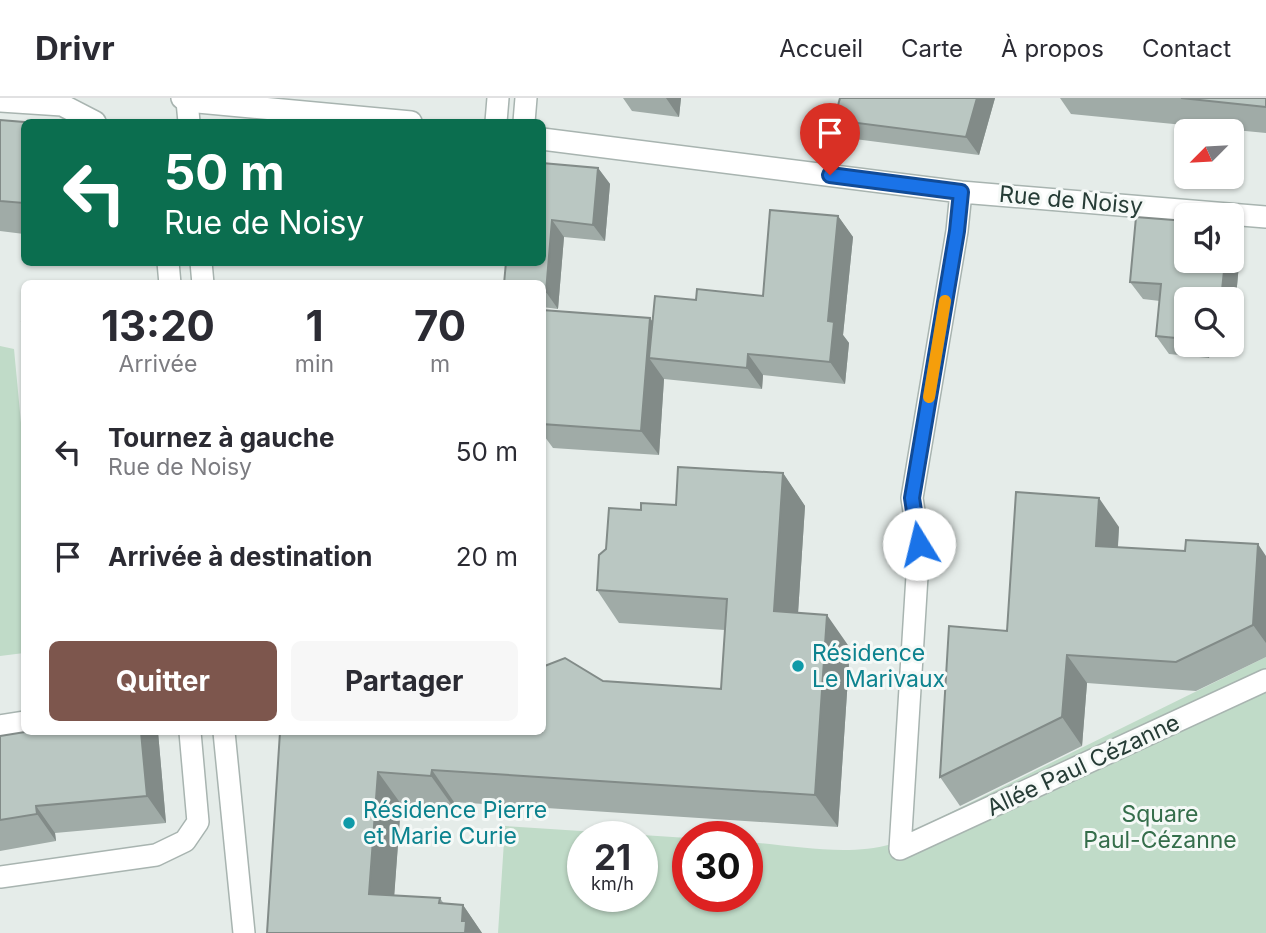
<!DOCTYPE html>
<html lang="fr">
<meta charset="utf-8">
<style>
:root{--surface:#fff;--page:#f7f7f7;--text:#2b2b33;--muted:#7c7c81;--line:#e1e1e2;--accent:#7d564d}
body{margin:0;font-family:Inter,sans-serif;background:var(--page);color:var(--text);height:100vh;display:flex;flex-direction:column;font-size:26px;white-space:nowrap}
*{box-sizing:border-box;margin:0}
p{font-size:23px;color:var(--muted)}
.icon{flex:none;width:38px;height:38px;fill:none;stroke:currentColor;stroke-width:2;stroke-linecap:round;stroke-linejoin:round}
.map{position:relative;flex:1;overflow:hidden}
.side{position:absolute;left:21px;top:182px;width:525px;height:455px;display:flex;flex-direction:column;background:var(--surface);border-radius:10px;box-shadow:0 2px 5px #0004}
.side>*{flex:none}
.guide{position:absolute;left:21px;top:21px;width:525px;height:147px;border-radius:10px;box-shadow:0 2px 5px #0004;background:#0b6e4f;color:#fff;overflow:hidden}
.needle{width:46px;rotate:246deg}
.tools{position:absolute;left:1174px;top:21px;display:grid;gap:14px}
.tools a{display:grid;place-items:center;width:70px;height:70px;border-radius:10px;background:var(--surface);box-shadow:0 2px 5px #0004;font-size:35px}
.speed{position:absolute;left:567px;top:723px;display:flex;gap:14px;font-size:35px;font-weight:700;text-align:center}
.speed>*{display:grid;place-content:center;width:91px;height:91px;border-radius:50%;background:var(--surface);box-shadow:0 2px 5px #0004;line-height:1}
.speed small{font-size:18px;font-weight:400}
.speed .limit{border:10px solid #d22;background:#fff;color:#111}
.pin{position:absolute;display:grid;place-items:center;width:60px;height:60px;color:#fff;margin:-72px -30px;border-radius:50% 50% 50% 0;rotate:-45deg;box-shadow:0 0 7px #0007}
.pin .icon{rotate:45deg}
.me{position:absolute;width:77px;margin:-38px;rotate:351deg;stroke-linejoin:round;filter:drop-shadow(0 0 5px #0008)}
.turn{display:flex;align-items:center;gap:24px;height:147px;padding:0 28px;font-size:32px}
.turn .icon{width:91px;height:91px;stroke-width:2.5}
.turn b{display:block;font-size:49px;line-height:60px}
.eta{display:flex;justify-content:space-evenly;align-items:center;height:119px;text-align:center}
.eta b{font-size:42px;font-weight:700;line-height:49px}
.action{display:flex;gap:14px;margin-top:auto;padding:14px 28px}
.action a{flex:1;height:80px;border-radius:10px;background:var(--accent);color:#fff;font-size:28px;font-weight:700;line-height:80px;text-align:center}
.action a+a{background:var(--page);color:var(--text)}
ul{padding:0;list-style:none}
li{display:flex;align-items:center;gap:21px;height:105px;padding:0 28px}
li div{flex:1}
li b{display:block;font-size:26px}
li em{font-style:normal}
header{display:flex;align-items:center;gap:42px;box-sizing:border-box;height:98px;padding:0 35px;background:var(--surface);border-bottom:2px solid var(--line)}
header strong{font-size:33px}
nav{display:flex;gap:38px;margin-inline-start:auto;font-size:24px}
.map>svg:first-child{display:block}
.green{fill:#c0dbc8;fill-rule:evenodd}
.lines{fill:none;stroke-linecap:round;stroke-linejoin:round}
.lane-casing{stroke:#a8b4b0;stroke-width:24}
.street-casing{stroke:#a8b4b0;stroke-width:24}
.lane{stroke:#fff;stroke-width:21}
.street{stroke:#fff;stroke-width:21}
.wall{fill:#a0aba7}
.shaded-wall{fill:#828b88}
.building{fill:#bac7c2;stroke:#828b88;stroke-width:2}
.route-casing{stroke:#114b97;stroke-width:18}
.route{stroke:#1a73e8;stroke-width:12}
.slow{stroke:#f59e0b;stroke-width:12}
.culture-dot{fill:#0f9aa8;stroke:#f5f9f7;stroke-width:2.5}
.labels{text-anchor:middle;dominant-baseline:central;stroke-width:6;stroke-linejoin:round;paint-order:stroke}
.street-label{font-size:23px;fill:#263c36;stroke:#f5f9f7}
.culture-label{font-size:23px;fill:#0d838f;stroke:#f5f9f7;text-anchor:start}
.park-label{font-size:23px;fill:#356e4b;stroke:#f5f9f7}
</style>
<header>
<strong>Drivr</strong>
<nav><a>Accueil</a><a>Carte</a><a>À propos</a><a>Contact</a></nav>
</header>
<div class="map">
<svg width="1266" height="835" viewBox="0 0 1266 835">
<rect width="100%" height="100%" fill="#e5ece9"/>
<!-- green -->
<path class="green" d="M0 248 14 251 24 357V555L0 558Z
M1266 559V835H498L505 728 688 740V798H747V744C806 748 884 768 931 724ZM583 738H642V798H583Z"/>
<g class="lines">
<!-- lane casing -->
<g class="lane-casing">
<path id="lane" d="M0 3 62 7 95 24
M187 3 189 24
M496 24 498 0
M524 24 526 0
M168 164 170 186
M201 164 203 186
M0 628 24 624
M224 634 244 835
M0 779 156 757 185 743 198 724 190 634"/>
</g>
<!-- street casing -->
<g class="street-casing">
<path id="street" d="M182 0 187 3 411 24
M542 41 961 94 1266 119
M961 94 957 133 912 400 919 446 900 751 1266 582"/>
</g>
<!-- lane -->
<use href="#lane" class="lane"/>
<!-- street -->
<use href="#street" class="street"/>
</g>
<!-- wall -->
<path class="wall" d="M623 0H681L679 19 632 13Z
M840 0H995L979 57 847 40 834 22Z
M1060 0H1266V35L1071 16Z
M0 22 24 24V136L0 133Z
M542 65 598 70 610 86 605 143 564 139 558 211 542 209Z
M838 118 853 139 843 237 849 245 845 286 763 277 762 291 664 281 659 357 553 350 542 335V212L650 220 652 224 696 202 763 198Z
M1232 131 1241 144 1235 210H1232V201H1186V247H1211L1209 260 1169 256 1156 238 1160 203 1143 201 1130 184 1232 163Z
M783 375 805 408 798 515 850 550 838 729 454 704V710L401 706 394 798 440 800 444 806 463 807 482 835H267L280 634 603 583 721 591 725 532 619 525 597 492 606 451 641 412 676 407Z
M1119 429 1118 449 1266 458V559L1196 593 1087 585 1082 648 960 708 940 679Z
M25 634H158L166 725 55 735 56 743 0 753V638Z"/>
<!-- shaded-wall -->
<path class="shaded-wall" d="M666 0H681L679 19Z
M977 0H995L979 57 966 39Z
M598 70 610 86 605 143 593 127Z
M838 118 853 139 843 237 849 245 845 286 830 264 828 223Z
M552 122 564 139 558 211 546 194Z
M1232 131 1241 144 1235 210 1232 206V201H1229L1222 192 1225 163H1232Z
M1203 190 1211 201H1201Z
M650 220 667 244 649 260 664 281 659 357 641 333Z
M1200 247H1211L1209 260Z
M748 256 763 277 762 291 747 270Z
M783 375 805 408 796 546 774 513Z
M1099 400 1119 429 1116 477 1096 448Z
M1258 446 1266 458V545L1253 527Z
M827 517 850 550 838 729 815 697Z
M1067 557 1087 585 1082 648 1062 619Z
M141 634H158L166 725 147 698Z
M432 672 454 704V710L431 678Z
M378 674 401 706 392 828 369 796Z
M36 708 55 735 56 743 37 716Z
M463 807 482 835H465L462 823Z"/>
<!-- building -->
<path class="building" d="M840 0H977L966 39 834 22Z
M1181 0H1266V9Z
M0 22 24 24V105L0 103Z
M542 65 598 70 593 127 552 122 546 194H542V186H504L506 164H542Z
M770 112 838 118 828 223 834 224 830 264 748 256 747 270 649 260 655 198 696 202 697 191 763 198Z
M1136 119 1186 123V163H1225L1222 192 1203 190 1201 201H1186V241L1156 238 1161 186 1130 184Z
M542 212 650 220 641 333 542 326Z
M22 224H24V250Z
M678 369 783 375 774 513 827 517 815 697 432 672 431 678 378 674 369 796 440 800 439 805 463 807 462 823H466L465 835H267L280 634H542V569L565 560 603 583 721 591 727 501 597 492 599 457 606 451 609 410 641 412V405L676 407Z
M1016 394 1099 400 1096 448 1185 453 1186 442 1258 446 1253 527 1176 564 1067 557 1062 619 940 679 949 528 1007 533Z
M25 634H141L147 698 36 708 37 716 0 722V638Z"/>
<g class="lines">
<!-- route casing -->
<g class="route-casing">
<path id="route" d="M830 77 961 94 957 133 912 400 919 446"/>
</g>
<!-- route -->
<use href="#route" class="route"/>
<!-- slow -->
<path class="slow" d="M929 299 945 203"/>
</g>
<!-- markers -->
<g class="culture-dot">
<circle cx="798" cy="568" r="7"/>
<circle cx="349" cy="725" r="7"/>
</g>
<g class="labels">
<!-- street labels -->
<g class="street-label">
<text transform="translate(1071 102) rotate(5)">Rue de Noisy</text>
<text transform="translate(1083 667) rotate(-25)">Allée Paul Cézanne</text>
</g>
<!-- culture labels -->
<g class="culture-label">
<text x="812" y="555">Résidence<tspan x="812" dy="26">Le Marivaux</tspan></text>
<text x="363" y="712">Résidence Pierre<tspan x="363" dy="26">et Marie Curie</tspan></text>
</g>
<!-- park labels -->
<g class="park-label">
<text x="1160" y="716">Square<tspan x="1160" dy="26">Paul-Cézanne</tspan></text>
</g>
</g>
</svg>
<div class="tools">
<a><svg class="needle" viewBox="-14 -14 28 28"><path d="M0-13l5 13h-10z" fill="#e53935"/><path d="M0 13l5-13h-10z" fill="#7c7c81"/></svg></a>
<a><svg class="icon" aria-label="sound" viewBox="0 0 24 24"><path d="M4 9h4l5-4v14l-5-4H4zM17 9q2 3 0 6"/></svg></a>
<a><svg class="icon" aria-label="search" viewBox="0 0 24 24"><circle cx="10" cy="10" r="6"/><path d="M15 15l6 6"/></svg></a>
</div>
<div class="speed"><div>21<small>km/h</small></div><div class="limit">30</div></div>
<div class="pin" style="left:830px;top:77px;background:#d93025"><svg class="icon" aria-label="arrive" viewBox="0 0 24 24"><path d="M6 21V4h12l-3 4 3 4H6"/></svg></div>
<svg class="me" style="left:919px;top:446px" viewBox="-20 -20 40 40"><circle r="19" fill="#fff"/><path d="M0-13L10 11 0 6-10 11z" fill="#1a73e8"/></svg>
<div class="guide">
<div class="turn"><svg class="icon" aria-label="left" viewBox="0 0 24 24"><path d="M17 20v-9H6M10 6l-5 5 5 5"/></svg><div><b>50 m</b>Rue de Noisy</div></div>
</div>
<section class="side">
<div class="eta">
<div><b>13:20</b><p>Arrivée</p></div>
<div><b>1</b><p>min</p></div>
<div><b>70</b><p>m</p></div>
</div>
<ul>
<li><svg class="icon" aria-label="left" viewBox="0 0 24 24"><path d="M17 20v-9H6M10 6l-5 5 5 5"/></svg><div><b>Tournez à gauche</b><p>Rue de Noisy</p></div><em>50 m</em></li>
<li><svg class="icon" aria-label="arrive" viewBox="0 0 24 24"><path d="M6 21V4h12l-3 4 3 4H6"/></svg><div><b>Arrivée à destination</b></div><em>20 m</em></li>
</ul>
<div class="action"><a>Quitter</a><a>Partager</a></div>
</section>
</div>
